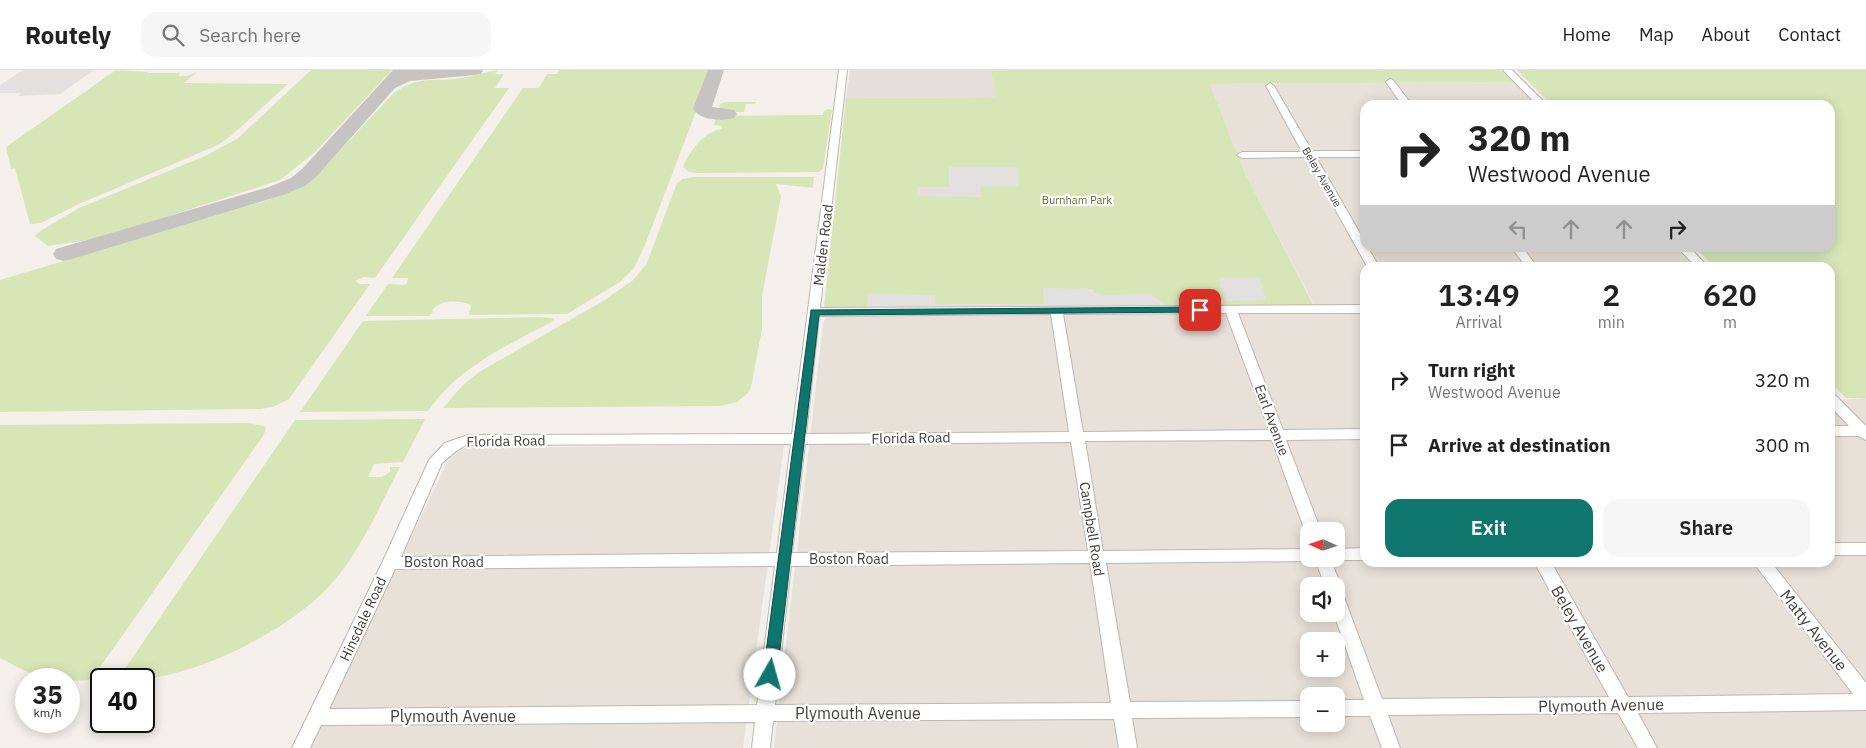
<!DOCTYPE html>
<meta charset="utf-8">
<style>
:root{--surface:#fff;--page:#f6f6f6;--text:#222;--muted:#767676;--line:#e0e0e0;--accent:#0f766e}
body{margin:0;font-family:"IBM Plex Sans",sans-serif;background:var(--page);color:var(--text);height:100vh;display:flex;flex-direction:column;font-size:19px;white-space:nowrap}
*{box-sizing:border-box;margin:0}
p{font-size:16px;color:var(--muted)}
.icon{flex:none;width:28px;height:28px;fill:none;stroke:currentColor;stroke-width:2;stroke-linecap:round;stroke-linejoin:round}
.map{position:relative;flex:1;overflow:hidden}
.side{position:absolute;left:1360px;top:192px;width:475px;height:305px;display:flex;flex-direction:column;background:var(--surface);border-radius:15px;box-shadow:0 2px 12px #0003}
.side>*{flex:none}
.guide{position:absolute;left:1360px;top:30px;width:475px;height:152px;border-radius:15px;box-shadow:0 2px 12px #0003;background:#fff;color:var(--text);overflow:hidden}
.needle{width:32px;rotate:273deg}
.tools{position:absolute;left:1300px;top:452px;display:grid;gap:10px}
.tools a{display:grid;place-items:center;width:45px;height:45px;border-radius:10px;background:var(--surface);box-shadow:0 2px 12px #0003;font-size:25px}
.speed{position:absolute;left:15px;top:598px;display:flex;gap:10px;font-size:25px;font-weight:700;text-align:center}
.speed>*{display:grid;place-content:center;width:65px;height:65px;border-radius:50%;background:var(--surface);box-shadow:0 2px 12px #0003;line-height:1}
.speed small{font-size:12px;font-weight:400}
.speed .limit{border:2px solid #111;border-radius:8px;background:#fff;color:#111}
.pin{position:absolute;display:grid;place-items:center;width:42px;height:42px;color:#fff;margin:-21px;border-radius:10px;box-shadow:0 2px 8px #0006}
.me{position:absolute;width:55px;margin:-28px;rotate:7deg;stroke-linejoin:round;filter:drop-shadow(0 0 4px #0008)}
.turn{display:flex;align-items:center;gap:18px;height:105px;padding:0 25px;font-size:22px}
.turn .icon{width:65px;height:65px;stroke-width:2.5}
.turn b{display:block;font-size:35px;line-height:42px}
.lanes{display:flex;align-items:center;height:48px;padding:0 25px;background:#0003;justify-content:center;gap:25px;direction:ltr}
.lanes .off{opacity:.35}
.eta{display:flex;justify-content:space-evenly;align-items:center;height:85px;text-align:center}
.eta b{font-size:30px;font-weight:600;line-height:35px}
.button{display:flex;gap:10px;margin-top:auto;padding:10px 25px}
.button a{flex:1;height:58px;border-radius:15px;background:var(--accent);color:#fff;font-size:20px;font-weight:600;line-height:58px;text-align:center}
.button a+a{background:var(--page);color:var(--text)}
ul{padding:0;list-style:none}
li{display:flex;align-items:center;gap:15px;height:65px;padding:0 25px}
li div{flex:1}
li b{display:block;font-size:19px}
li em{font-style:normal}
header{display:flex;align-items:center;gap:30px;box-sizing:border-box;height:70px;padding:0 25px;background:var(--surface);border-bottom:1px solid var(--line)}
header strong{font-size:24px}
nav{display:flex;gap:28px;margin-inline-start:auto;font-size:18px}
.search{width:350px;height:45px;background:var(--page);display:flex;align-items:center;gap:12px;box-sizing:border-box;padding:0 18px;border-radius:15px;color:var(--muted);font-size:19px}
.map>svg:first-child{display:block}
.residential{fill:#e8e1d9;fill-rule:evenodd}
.industrial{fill:#e4dfdc}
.green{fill:#d8e6b7}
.parking{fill:#e3e1df}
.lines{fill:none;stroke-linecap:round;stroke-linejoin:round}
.taxiway{fill:#c6c4c2;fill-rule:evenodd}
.minor-casing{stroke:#bfb6ae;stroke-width:2}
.minor{fill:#fff;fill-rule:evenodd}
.route{fill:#0f766e;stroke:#0a4d48}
.labels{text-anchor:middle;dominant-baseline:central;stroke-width:4.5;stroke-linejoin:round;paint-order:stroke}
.far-street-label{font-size:11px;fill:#484039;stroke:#fff}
.far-park-label{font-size:11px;fill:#56772f;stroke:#fff}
.street-label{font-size:14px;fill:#484039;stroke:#fff}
.near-street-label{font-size:16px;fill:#484039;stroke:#fff}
</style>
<header>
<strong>Routely</strong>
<div class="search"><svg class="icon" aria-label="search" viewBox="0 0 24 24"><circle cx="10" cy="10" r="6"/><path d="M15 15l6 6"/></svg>Search here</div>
<nav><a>Home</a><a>Map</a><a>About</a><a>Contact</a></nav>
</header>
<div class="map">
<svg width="1866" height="678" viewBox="0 0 1866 678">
<rect width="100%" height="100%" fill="#f4f0eb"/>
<!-- residential -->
<path class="residential" d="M1514 12 1536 35H1365V178H1676L1694 197 1365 198V492H1830V330L1866 328V678H774L823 254 826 247 1076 244H1319L1245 103 1210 14ZM1309 461H1336V489H1309ZM1309 516H1336V544H1309ZM1309 571H1336V599H1309ZM1309 626H1336V654H1309Z
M784 375 743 678H310L454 378Z"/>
<!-- industrial -->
<path class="industrial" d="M850 0H991L997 27 846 28Z"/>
<!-- green -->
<path class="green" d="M116 0 148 2 147 3H180L178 6H187L197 2 184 13 288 14 232 65 218 75 79 134 41 153 30 154 15 98 11 99 6 77Z
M311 0H392L314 83 280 110 160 149 88 170 48 176 35 166 42 160 79 138 205 86 237 69Z
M498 0 495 4H504L495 18H509L375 208 364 207 356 211 359 214H370L289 329 273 337 260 339 0 342V210L268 130 297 119 313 109 394 23C421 4 433 13 462 8 474 6 486 2 498 0Z
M559 0H712L645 175 634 198 620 212 567 244 469 245 471 236 469 234C456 230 441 230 432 240L433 242 429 246H366L388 214 403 215 407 214 408 208H392L523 18H539L547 4H557Z
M991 0H1501L1514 12 1210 14 1245 103 1314 236 824 238 846 28 996 27Z
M1517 0H1866V328H1846L1830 312V198L1715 197 1695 178H1830V35H1552Z
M725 32H756L755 34H746L744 42H720L718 40 720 34Z
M827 39 832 40 823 99 818 102 698 103 689 102 683 97C690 81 704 61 722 59V56L714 55 716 47 719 46 823 45 824 41Z
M693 107H814L813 118 776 114 781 126 762 226V259L751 317 749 322 737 332 720 336 443 338 462 316 479 302 603 231 632 211 646 195 677 113 683 109Z
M538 247 553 248 555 250C507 276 461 295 428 341L300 342 363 251Z
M425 349 403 392 374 394 368 407H382L390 402V397H400C380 435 362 478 334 511 295 557 204 603 144 609 136 610 126 609 118 609L295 350Z
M247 353 264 356 266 359 263 366 91 610 69 611V609C37 609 27 602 0 588V355Z"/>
<!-- parking -->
<path class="parking" d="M23 0H94L60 24 18 26 21 23H0V15Z
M949 97H1017L1019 116H980L981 127 917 126 918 117H949Z
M1218 208H1260L1266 230 1225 231Z
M1043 218 1093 219 1095 223 1103 225 1150 224 1171 238 867 239 868 224 935 225V234H1044Z"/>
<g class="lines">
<!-- taxiway -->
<path class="taxiway" d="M393 0H483L481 4 475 5 410 11 395 18 316 107 305 116 283 125 72 189 64 191 56 189 53 184 56 179 269 117 291 108 302 99Z
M708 0H724L712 37 734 40 737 44 734 48C722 51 701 51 693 39Z"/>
<!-- minor casing -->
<g class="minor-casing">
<path id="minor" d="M839 0H847L820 238 1365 235V243H1238L1283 360 1365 359V369L1286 370 1321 461H1309V466L1305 461 1272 370 1085 371 1103 481 1309 479V489H1315L1309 491 1106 493 1130 632 1309 631V647L1132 648 1137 678H1119L1114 649 773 651 770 678H752L755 652 321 655 310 678H292L382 493 429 390 445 373 468 365 792 364ZM1226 243 1269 360 1083 362 1063 244ZM1051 244 1069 362 806 364 819 246ZM1071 372 1088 481 792 483 805 374ZM791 374 777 483 401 487 442 393 456 381 466 375ZM1090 493 1111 633 775 635 791 496ZM775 496 757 635 329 639 395 499Z
M1503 0H1512L1547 35H1537Z
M1390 9 1393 10 1412 35H1402L1386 12Z
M1270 13 1274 16 1312 81H1365V87H1316L1365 172V178H1368L1380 198H1368L1306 87 1242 88 1237 85 1242 82H1302L1266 16Z
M1512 178H1523L1538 198H1527Z
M1678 178H1690L1709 198H1697Z
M1830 324 1835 325 1866 356V370L1858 366H1830V356H1849L1830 336Z
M1830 473H1866V485H1830Z
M1365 478V490H1331L1341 516 1338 521 1342 522 1344 527 1382 629 1609 627 1534 492H1551L1628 627 1853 624 1753 492H1771L1866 613V640L1638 643 1657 678H1638L1618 643 1388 645 1400 678H1382L1370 646H1336V630H1364L1334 544H1336V516H1325L1315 489H1336V479Z"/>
</g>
<!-- minor -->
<use href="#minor" class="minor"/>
</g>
<!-- route -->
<path class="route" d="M1200 237 1203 238V242L819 245 777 605 775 610 770 611 765 610 763 605 811 240Z"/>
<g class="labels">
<!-- far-street labels -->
<g class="far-street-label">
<text transform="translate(1322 107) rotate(60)">Beley Avenue</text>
</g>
<!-- far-park labels -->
<g class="far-park-label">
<text x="1077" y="130">Burnham Park</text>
</g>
<!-- street labels -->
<g class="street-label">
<text transform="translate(823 175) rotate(-83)">Malden Road</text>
<text transform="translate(1272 350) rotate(70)">Earl Avenue</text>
<text transform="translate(911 368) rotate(-1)">Florida Road</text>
<text transform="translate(506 371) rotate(-1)">Florida Road</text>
<text transform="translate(1092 459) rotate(81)">Campbell Road</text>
<text x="849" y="489">Boston Road</text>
<text x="444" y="492">Boston Road</text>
<text transform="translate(363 549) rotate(-65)">Hinsdale Road</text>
</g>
<!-- near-street labels -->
<g class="near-street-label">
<text transform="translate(1580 559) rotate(60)">Beley Avenue</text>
<text transform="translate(1814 560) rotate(52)">Matty Avenue</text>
<text transform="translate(1601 635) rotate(-1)">Plymouth Avenue</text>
<text x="858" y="643">Plymouth Avenue</text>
<text x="453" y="646">Plymouth Avenue</text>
</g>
</g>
</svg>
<div class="tools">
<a><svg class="needle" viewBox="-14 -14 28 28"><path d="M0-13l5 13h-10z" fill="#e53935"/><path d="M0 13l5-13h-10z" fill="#767676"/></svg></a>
<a><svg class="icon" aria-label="sound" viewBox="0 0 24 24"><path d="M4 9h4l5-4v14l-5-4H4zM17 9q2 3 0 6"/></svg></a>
<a>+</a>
<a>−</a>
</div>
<div class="speed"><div>35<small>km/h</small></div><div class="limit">40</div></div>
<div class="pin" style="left:1200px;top:240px;background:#d93025"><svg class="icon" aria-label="arrive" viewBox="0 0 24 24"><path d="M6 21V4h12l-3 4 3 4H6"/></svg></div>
<svg class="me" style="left:770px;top:605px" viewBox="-20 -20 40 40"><circle r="19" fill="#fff"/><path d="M0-13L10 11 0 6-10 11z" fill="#0f766e"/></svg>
<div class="guide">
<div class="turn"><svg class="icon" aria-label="right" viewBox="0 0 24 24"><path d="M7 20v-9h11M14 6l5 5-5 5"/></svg><div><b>320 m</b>Westwood Avenue</div></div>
<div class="lanes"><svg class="icon off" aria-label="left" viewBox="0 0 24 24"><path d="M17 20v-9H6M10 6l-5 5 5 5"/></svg><svg class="icon off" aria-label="ahead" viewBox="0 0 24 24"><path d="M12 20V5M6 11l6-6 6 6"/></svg><svg class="icon off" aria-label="ahead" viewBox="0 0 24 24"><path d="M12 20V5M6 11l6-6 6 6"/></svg><svg class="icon" aria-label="right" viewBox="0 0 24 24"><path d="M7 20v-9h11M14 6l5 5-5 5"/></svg></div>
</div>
<section class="side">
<div class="eta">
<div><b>13:49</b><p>Arrival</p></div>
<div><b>2</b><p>min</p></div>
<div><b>620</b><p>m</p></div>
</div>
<ul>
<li><svg class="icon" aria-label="right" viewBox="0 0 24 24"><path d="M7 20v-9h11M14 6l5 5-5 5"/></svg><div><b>Turn right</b><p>Westwood Avenue</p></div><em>320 m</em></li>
<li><svg class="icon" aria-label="arrive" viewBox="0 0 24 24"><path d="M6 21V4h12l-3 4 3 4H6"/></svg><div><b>Arrive at destination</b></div><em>300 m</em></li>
</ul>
<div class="button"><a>Exit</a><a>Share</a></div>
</section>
</div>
